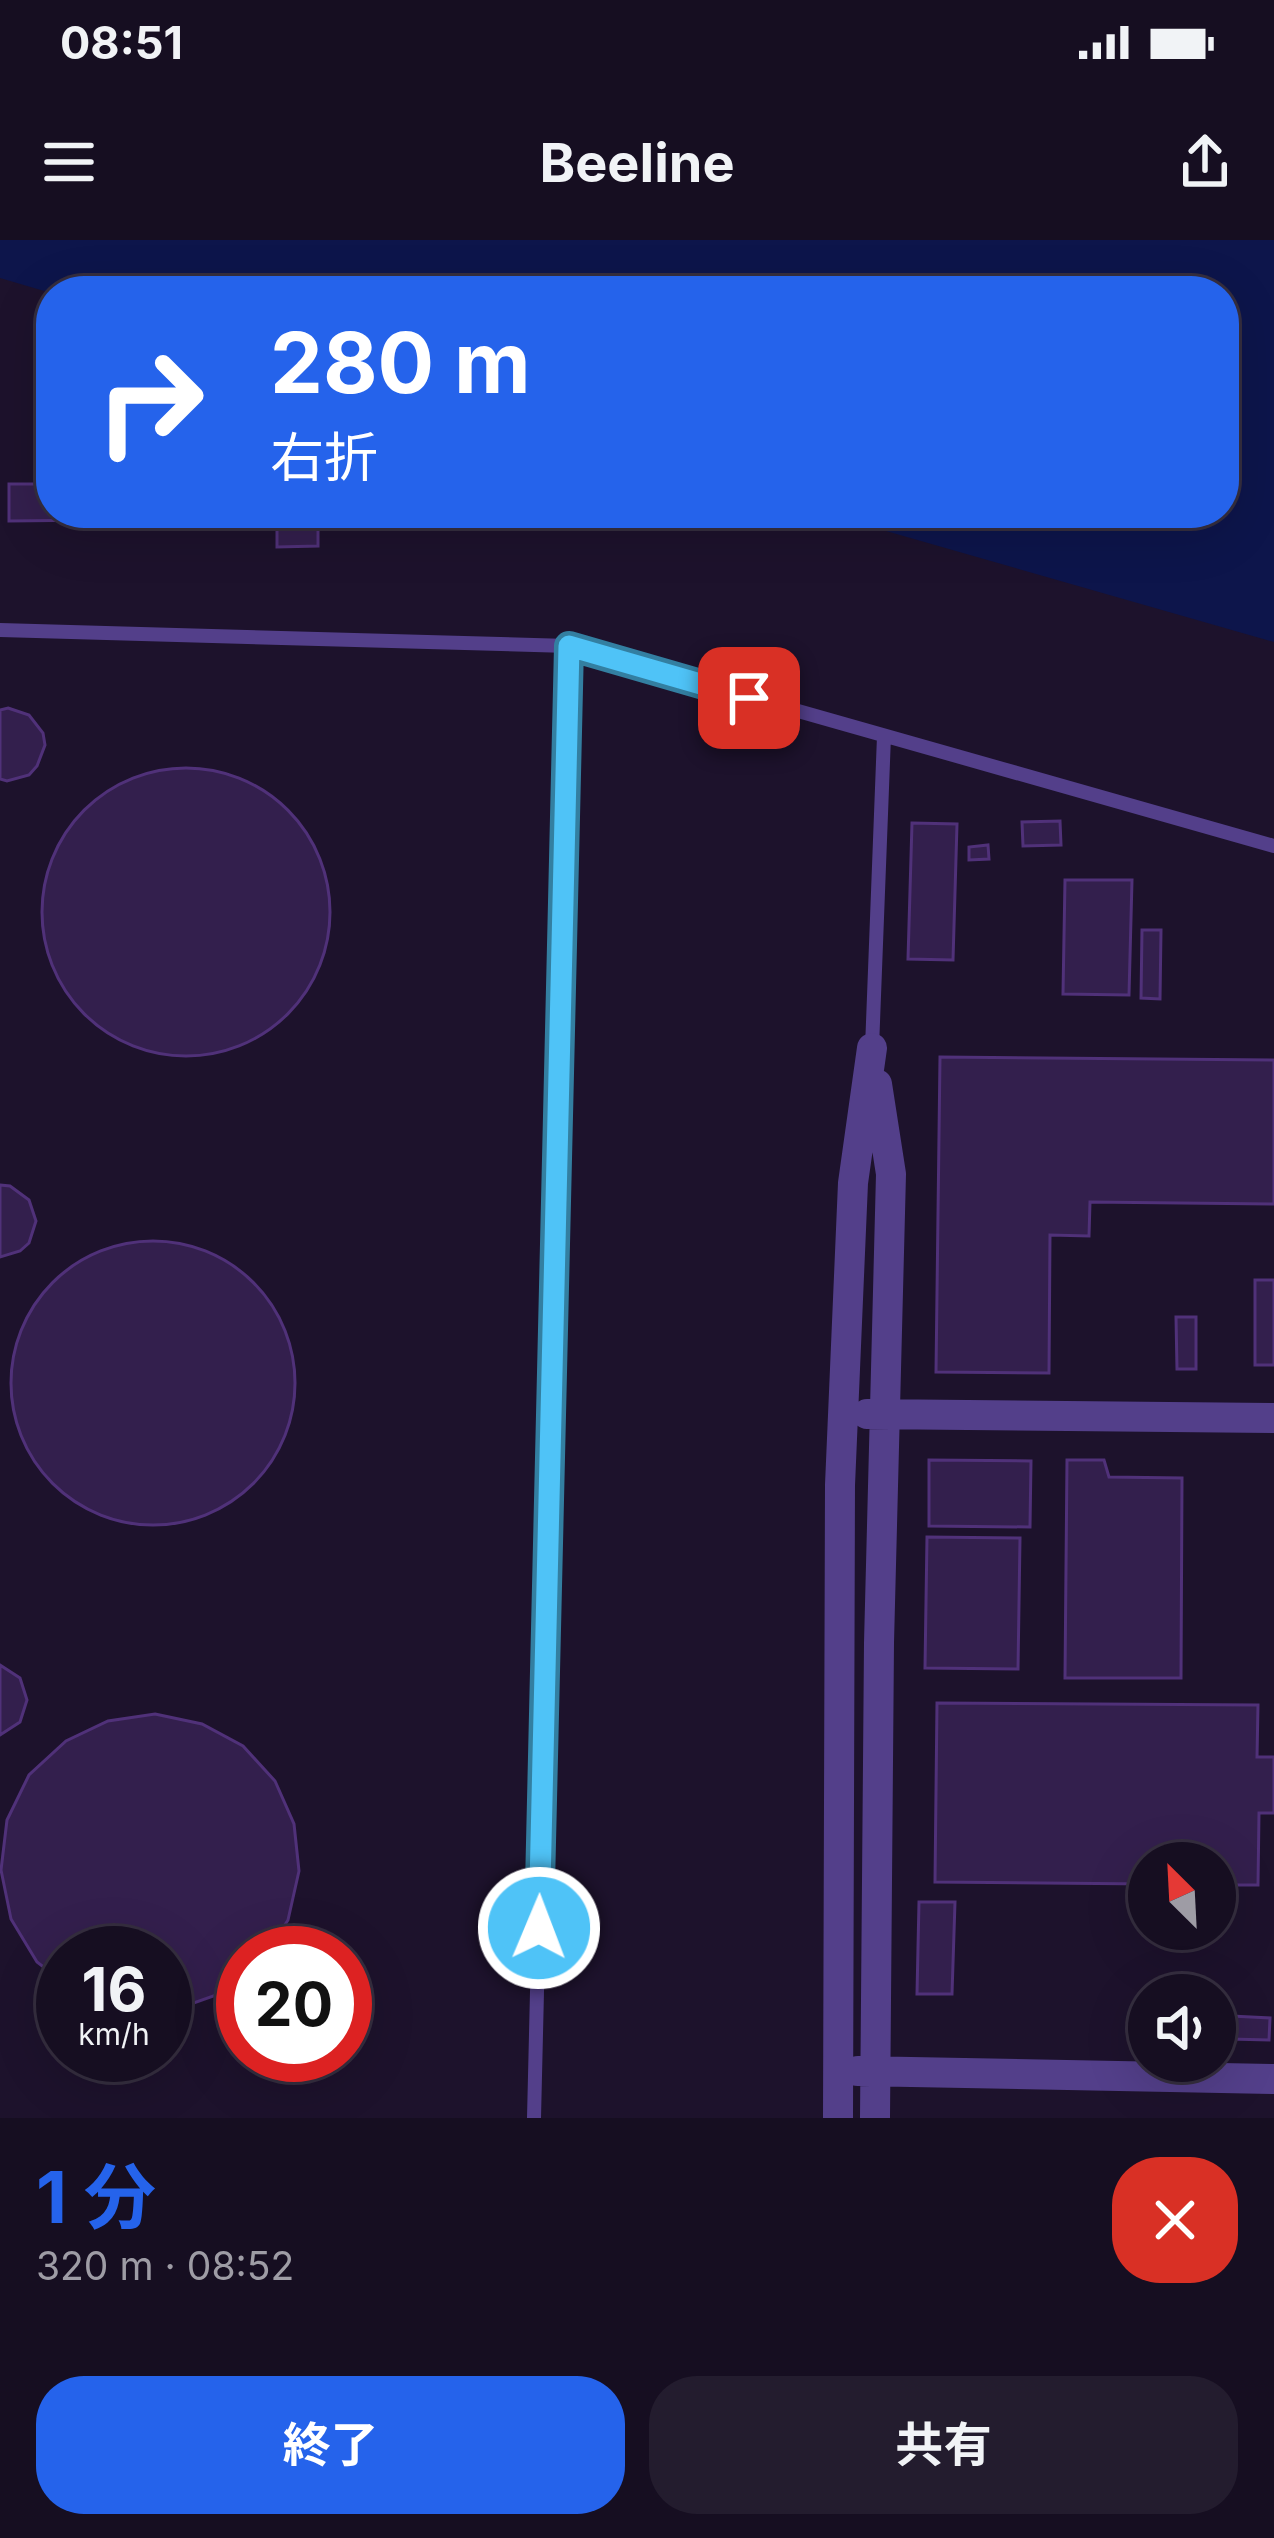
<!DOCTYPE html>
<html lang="ja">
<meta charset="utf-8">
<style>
:root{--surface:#160e21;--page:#231c2e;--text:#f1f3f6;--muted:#9e9ca5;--line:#352e3f;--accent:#2563eb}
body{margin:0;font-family:Inter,"Noto Sans JP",sans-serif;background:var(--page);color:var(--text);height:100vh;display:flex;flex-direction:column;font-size:45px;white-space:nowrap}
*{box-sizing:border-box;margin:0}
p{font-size:39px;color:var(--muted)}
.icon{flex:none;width:66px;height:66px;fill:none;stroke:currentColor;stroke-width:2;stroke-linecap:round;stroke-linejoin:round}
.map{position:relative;height:1878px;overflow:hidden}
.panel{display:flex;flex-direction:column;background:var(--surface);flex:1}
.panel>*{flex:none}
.guide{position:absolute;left:36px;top:36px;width:1203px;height:252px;border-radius:48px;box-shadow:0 12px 48px #0002,0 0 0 3px var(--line);background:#2563eb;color:#fff;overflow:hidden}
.needle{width:78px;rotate:336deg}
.controls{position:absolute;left:1128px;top:1602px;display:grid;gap:24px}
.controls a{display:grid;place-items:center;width:108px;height:108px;border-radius:50%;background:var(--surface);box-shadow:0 12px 48px #0002,0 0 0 3px var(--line);font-size:60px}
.speed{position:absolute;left:36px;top:1686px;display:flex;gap:24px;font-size:60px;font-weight:700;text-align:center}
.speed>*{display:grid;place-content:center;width:156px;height:156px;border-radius:50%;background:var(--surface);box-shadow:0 12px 48px #0002,0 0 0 3px var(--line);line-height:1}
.speed small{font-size:30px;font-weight:400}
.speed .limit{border:18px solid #d22;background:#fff;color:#111}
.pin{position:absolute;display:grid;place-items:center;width:102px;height:102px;color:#fff;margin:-51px;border-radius:24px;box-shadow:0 6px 18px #0006}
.me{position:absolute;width:132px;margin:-66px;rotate:1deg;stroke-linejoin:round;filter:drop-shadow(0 0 9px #0008)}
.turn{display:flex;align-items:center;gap:42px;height:252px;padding:0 36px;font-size:54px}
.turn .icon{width:156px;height:156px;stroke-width:2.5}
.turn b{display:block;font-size:84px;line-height:102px}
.round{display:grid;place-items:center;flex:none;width:126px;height:126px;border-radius:48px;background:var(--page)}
.headline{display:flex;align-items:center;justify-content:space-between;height:204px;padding:0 36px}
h1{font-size:72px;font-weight:700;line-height:90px;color:var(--accent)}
.cta{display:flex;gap:24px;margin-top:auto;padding:24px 36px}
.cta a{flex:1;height:138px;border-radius:48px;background:var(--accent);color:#fff;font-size:48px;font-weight:700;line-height:138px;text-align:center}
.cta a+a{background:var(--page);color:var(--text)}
.status{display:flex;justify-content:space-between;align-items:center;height:84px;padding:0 60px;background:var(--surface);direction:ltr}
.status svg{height:33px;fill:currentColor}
header{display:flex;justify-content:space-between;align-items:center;height:156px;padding:0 36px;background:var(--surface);font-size:54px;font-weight:700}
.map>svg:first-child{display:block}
.water{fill:#0d154b}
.building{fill:#331f4d;stroke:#503179;stroke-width:3}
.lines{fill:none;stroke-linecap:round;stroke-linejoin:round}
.service{stroke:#533f8a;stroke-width:14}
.tertiary{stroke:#533f8a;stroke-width:30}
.route-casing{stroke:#337fa1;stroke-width:30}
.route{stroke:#4fc3f7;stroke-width:21}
</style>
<div class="status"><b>08:51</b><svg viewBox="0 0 49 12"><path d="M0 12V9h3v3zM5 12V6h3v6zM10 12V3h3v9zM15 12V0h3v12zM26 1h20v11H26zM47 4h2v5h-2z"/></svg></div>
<header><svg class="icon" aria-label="menu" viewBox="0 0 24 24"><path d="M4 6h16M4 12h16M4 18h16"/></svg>Beeline<svg class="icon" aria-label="share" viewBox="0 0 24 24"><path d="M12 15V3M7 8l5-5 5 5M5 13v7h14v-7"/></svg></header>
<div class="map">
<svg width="1274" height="1878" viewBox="0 0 1274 1878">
<rect width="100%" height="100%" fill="#1d122c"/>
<!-- water -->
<path class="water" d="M0 0H1274V402L823 273H1224V51L51 53 0 38Z"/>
<!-- building -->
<path class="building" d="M9 244H51V273H101V280L9 281Z
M127 273H189V280L127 279Z
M277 273H318V306L277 307Z
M8 468 29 475 43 493 45 505 37 526 29 535 7 541 0 539V470Z
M42 672a144 144 0 1 1 288 0a144 144 0 1 1-288 0Z
M1060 581 1061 605 1023 606 1022 582Z
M912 583 957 584 953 720 908 719Z
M988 605 989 619 969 620V607Z
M1065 640H1132L1129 755 1063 754Z
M1142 690H1161L1160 759 1141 758Z
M940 817 1274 820V964L1090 962 1089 996 1050 995 1049 1133 936 1132Z
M0 945 10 946 29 960 36 981 29 1003 20 1011 0 1017Z
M11 1143a142 142 0 1 1 284 0a142 142 0 1 1-284 0Z
M1255 1040H1274V1125H1255Z
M1176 1077H1196V1129H1177Z
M929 1220 1031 1221 1030 1287 929 1286Z
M1067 1220H1104L1109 1237 1182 1238 1181 1438H1065Z
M927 1297 1020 1298 1018 1429 925 1428Z
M0 1425 20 1438 27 1460 20 1482 0 1495Z
M937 1463 1258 1465 1257 1517H1274V1573H1259L1258 1645H1215V1623H1149V1644L935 1642Z
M155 1474 202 1484 243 1506 275 1541 294 1584 299 1631 288 1680 267 1713H243V1737L222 1753 174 1770H165V1713H63V1742L37 1722 11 1679 1 1630 7 1580 29 1535 66 1501 108 1481Z
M919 1662H955L952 1754H917Z
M1231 1776 1270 1778 1269 1800 1230 1799Z"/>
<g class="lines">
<!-- service -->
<path class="service" d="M0 390 569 406 1274 606
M872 808 884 496
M534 1878 569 406"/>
<!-- tertiary -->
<path class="tertiary" d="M867 1174 1274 1178
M858 1831 1274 1839
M838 1878 840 1245 853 943 872 808
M875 1878 879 1403 891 934 877 844"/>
</g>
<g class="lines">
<!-- route casing -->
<g class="route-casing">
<path id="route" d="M539 1688 569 406 749 458"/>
</g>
<!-- route -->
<use href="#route" class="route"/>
</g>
</svg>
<div class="controls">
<a><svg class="needle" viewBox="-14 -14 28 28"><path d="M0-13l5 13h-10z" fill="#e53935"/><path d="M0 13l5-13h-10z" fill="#9e9ca5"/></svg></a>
<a><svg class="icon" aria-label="sound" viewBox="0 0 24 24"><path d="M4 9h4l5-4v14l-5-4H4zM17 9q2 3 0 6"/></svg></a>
</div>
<div class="speed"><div>16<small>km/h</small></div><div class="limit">20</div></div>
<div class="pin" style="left:749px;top:458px;background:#d93025"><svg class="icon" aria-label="arrive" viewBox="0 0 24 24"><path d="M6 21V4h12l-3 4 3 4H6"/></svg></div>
<svg class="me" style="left:539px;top:1688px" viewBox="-20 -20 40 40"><circle r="17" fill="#4fc3f7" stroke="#fff" stroke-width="3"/><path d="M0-11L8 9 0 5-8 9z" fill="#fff"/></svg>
<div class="guide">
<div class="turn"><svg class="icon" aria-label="right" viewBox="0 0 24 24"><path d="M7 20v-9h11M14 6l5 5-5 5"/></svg><div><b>280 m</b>右折</div></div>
</div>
</div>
<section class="panel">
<div class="headline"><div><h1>1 分</h1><p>320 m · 08:52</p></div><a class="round" style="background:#d93025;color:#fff"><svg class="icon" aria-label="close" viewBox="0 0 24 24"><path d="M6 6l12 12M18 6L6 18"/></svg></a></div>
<div class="cta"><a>終了</a><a>共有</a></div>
</section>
